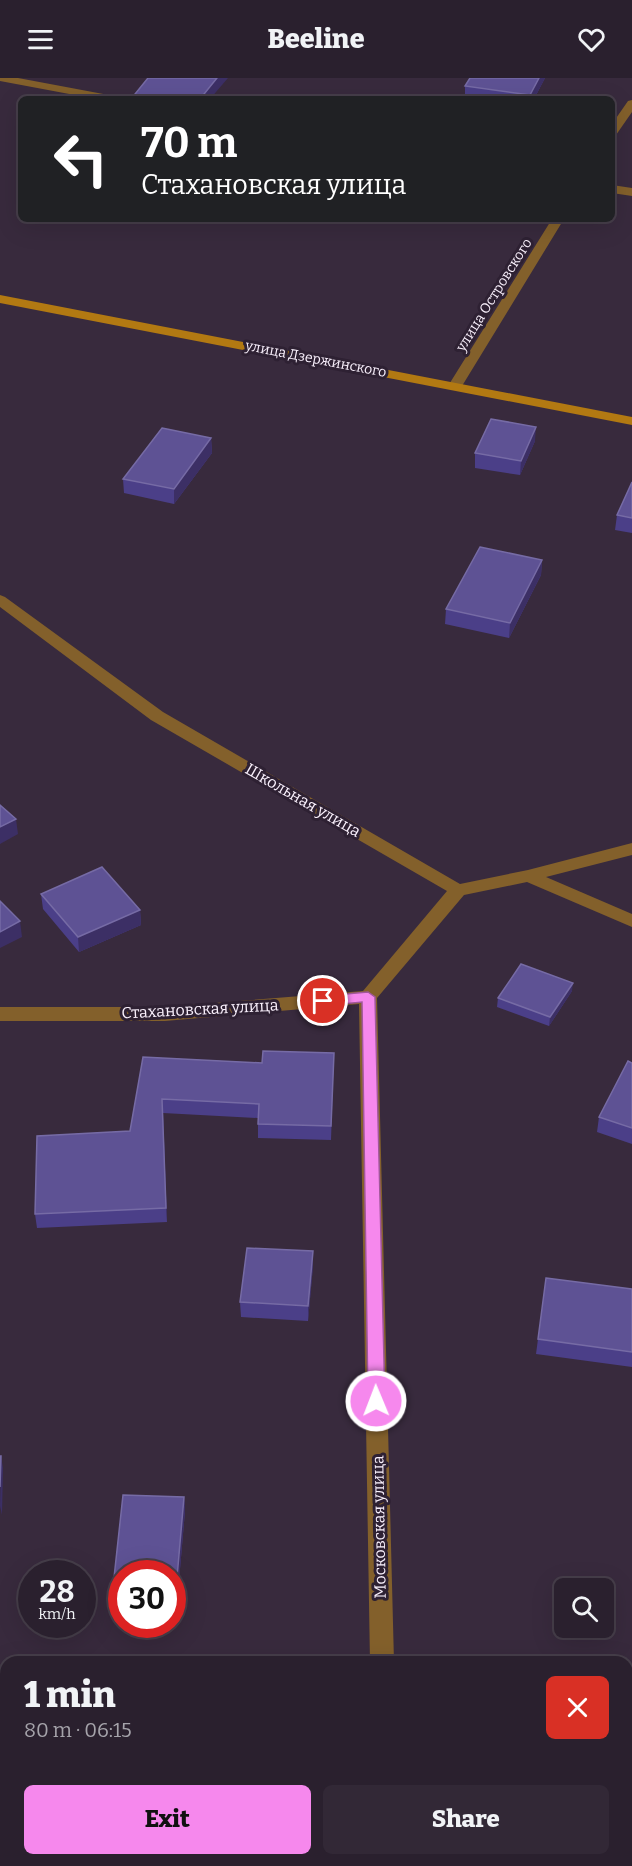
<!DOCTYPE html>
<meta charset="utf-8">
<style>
:root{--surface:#2a202e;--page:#322836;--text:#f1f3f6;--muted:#a5a3aa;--line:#463e4a;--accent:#f688ed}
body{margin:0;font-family:Bitter,serif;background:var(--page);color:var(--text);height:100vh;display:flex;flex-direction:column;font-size:22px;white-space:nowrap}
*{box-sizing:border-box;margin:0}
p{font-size:20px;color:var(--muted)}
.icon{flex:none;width:33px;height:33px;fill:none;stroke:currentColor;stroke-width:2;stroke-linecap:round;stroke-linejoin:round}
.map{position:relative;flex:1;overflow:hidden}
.drawer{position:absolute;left:0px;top:1578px;width:633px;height:210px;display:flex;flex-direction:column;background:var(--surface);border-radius:18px 18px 0 0;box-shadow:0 6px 24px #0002,0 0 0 2px var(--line)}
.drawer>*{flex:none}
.banner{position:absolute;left:18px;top:18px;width:597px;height:126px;border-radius:9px;box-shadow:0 6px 24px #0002,0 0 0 2px var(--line);background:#202124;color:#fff;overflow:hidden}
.fabs{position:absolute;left:554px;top:1500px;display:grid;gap:12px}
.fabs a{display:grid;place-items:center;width:60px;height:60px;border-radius:9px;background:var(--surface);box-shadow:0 6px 24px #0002,0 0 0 2px var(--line);font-size:30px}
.speed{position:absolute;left:18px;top:1482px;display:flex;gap:12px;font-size:30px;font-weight:700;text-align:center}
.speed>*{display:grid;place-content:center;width:78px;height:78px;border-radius:50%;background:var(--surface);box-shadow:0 6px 24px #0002,0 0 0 2px var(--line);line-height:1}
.speed small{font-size:15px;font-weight:400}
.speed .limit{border:9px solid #d22;background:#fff;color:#111}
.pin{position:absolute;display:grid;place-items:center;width:51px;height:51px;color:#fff;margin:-26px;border:3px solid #fff;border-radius:50%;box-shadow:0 2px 6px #0007}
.me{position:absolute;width:66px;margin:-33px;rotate:359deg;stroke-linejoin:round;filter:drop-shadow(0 0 4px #0008)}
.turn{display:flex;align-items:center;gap:21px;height:126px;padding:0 24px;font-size:27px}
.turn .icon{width:78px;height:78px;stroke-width:2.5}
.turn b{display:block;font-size:42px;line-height:51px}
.round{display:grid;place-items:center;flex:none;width:63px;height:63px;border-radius:9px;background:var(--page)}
.overview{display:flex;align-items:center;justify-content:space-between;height:102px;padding:0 24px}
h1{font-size:36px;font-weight:800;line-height:45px}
.action{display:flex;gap:12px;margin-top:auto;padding:12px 24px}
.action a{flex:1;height:69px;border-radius:9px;background:var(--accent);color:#111;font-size:24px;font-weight:800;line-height:69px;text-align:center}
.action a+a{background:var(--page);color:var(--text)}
header{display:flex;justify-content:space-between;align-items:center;height:78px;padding:0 24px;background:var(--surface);font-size:27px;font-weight:800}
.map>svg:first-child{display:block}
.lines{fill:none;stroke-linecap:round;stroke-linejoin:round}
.street{fill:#83602b;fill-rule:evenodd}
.secondary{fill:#b27912;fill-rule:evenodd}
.wall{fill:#4b3f88}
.shaded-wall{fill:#3c2f65}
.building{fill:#5e5294;stroke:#766ba5;stroke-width:1.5}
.route{fill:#f688ed;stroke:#a0589a;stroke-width:1.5}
.labels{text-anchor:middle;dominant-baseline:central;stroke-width:6;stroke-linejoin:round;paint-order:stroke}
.far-street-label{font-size:14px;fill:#faf1fd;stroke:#2e2133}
.street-label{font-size:16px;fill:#faf1fd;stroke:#2e2133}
</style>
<header><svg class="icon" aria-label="menu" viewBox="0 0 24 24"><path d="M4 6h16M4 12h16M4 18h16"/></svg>Beeline<svg class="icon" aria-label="heart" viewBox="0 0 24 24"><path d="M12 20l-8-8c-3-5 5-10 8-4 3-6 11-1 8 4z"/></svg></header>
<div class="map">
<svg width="632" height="1788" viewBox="0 0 632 1788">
<rect width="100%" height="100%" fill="#382a3d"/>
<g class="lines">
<!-- street -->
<path class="street" d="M0 0H18L114 18 120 21H96L0 3Z
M632 22V34L616 57 612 58V46L628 23Z
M612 107 632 110V118L612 115Z
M552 141H564L462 308 460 311H450L448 308Z
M0 517 5 519 163 634 460 806 528 792 632 765V777L546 799 632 836V849L527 804 464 817 377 920 394 1584H370L359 926 165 943H0V929H165L363 913 447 813 151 642 0 529Z
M380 1782H417L419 1788H382Z"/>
<!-- secondary -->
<path class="secondary" d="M0 217 632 339V347L0 225Z"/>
</g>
<!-- wall -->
<path class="wall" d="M545 0 534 21H465V8Z
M211 360 212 375 174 426 124 415 123 401Z
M535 363 520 397 475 390V375Z
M632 404V455L615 452 617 437Z
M542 482 541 497 509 560 445 546 446 531Z
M41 816 140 832 141 847 79 874 43 831Z
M572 913 549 948 497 929 498 920Z
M334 975 331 1062 258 1060V1040L163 1035 167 1144 37 1150 35 1136 130 1053 143 979 262 985Z
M632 985V1066L597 1054 599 1039Z
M313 1173V1188L308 1243 241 1239 240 1224Z
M632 1211V1289L536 1276 538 1261Z
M123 1417 184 1419 185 1433 177 1526H172V1496H122V1524H115L113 1509Z
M0 1639H6V1753H0Z"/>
<!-- shaded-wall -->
<path class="shaded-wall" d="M217 0H228L210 21H200Z
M539 0H545L534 21H530V17Z
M536 349 535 363 520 397 521 383Z
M211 360 212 375 174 426V411Z
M542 482 541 497 509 560 510 545Z
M16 741 18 756 0 766V749Z
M140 832 141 847 79 874 78 859Z
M20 843 22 859 0 870V854Z
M573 905 572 913 549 948 550 939Z
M162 1021 163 1035 167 1144 166 1130Z
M313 1173V1188L308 1243V1228Z
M1 1378 3 1390 2 1437 0 1428Z
M184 1419 185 1433 177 1526 176 1511Z"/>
<!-- building -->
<path class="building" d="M148 0H217L200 21H131Z
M470 0H539L530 17 465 8Z
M491 341 536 349 521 383 475 375Z
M162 350 211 360 174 411 123 401Z
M632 404V440L617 437Z
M480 469 542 482 510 545 446 531Z
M0 727 16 741 0 749Z
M102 789 140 832 78 859 41 816Z
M0 823 20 843 0 854Z
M521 886 573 905 550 939 498 920Z
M263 973 334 975 331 1048 258 1046 259 1026 162 1021 166 1130 35 1136 37 1058 130 1053 143 979 262 985Z
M628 983 632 985V1050L599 1039Z
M247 1170 313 1173 308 1228 240 1224Z
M546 1200 632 1211V1274L538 1261Z
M0 1378H1L0 1409Z
M123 1417 184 1419 176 1511H172V1496H122V1510L113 1509Z
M0 1639H6V1740H0Z"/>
<!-- route -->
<path class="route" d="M368 914 375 919 385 1323 382 1327 376 1329 371 1327 368 1323 362 924 323 928 316 923 323 918Z"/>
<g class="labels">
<!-- far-street labels -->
<g class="far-street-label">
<text transform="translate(494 217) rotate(-58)">улица Островского</text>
<text transform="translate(316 281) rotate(11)">улица Дзержинского</text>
</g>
<!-- street labels -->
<g class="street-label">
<text transform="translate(303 722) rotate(30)">Школьная улица</text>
<text transform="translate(200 931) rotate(-3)">Стахановская улица</text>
<text transform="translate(379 1449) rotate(-91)">Московская улица</text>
</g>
</g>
</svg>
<div class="fabs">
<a><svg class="icon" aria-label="search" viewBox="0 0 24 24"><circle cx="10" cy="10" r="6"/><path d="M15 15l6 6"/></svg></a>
</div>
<div class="speed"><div>28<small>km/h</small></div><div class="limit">30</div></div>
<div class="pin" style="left:323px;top:923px;background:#d93025"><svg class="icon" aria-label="arrive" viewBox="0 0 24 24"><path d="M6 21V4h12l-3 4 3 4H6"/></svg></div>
<svg class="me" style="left:376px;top:1323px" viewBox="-20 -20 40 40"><circle r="17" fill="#f688ed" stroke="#fff" stroke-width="3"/><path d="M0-11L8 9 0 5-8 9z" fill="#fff"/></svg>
<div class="banner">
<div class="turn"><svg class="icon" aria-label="left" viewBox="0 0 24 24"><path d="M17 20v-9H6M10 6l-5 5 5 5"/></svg><div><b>70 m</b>Стахановская улица</div></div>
</div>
<section class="drawer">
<div class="overview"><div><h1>1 min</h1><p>80 m · 06:15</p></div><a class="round" style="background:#d93025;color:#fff"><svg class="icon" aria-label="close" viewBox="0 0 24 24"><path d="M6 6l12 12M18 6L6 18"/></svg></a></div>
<div class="action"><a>Exit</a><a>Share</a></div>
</section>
</div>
